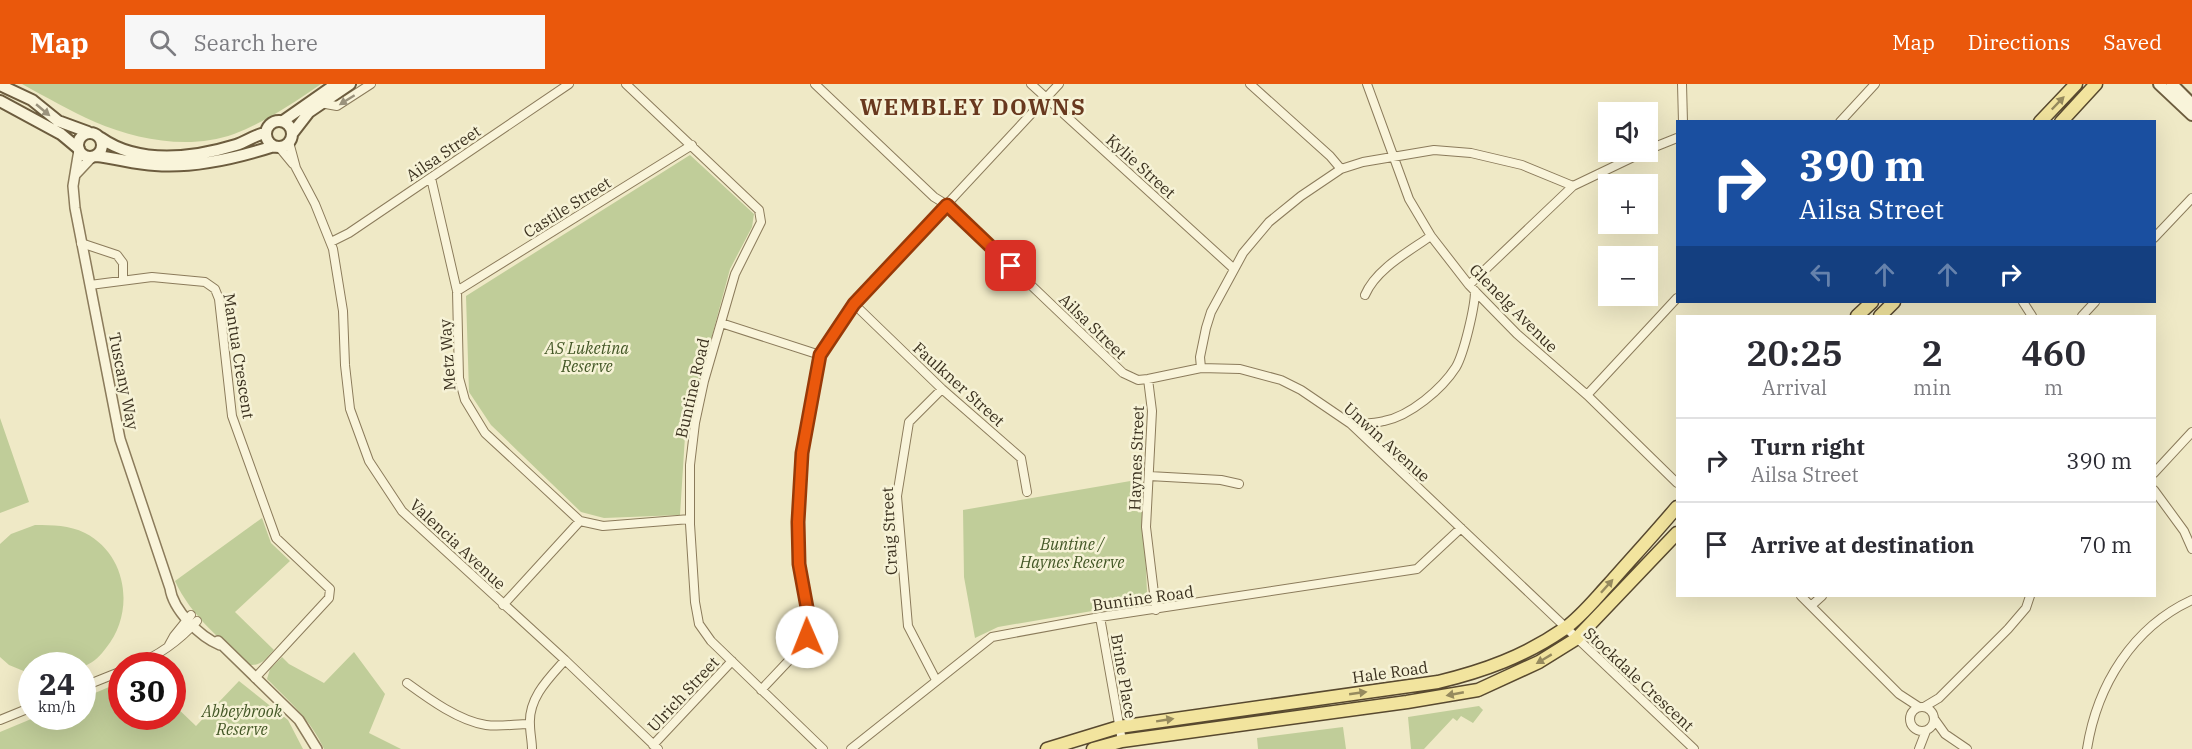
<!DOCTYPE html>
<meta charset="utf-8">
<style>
:root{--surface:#fff;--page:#f7f7f7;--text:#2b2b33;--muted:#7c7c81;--line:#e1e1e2;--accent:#ea580c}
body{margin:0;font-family:"IBM Plex Serif",serif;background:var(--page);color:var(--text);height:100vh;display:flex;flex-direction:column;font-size:22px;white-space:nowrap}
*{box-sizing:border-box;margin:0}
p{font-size:20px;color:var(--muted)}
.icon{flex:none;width:33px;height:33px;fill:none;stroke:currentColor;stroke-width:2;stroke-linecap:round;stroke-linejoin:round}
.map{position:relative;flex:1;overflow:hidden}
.details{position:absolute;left:1676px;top:231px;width:480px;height:282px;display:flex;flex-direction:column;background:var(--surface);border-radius:0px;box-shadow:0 6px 24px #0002}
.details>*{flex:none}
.hud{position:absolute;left:1676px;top:36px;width:480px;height:183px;border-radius:0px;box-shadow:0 6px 24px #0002;background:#1a4fa0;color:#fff;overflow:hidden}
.controls{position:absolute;left:1598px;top:18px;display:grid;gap:12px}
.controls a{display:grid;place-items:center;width:60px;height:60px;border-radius:0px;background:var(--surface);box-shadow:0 6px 24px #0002;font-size:30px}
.speed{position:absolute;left:18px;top:568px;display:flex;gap:12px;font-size:30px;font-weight:700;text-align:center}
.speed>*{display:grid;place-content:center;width:78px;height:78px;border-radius:50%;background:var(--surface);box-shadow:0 6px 24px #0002;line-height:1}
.speed small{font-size:15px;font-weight:400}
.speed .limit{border:9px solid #d22;background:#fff;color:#111}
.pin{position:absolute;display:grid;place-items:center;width:51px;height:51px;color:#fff;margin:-26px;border-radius:12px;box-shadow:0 3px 9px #0006}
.me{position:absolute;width:66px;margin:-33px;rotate:359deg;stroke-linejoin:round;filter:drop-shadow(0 0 4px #0008)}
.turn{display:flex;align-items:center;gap:21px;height:126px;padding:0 24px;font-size:27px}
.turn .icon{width:78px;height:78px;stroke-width:2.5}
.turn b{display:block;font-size:42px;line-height:51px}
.lanes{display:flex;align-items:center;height:57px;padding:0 24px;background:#0003;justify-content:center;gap:30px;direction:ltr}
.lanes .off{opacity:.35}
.eta{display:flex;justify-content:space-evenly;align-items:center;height:102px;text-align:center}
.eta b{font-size:36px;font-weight:600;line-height:42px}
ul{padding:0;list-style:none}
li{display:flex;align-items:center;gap:18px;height:84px;padding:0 24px;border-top:2px solid var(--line)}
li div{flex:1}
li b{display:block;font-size:22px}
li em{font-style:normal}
header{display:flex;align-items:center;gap:36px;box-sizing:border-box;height:84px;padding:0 30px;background:var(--accent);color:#fff}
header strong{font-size:28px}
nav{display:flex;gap:33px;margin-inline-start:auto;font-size:21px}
.search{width:420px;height:54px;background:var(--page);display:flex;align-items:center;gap:15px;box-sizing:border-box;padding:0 21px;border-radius:0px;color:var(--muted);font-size:22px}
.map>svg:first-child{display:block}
.green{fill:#c0cd99}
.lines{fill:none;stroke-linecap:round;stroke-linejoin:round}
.minor-casing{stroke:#8b7b5b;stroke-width:10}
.tertiary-casing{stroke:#8b7b5b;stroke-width:12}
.secondary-casing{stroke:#6c5c3e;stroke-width:14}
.primary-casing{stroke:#58492f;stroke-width:15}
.minor{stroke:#f9f4da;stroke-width:8}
.tertiary{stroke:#f9f4da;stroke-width:9}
.secondary{stroke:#f9f4da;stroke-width:10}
.primary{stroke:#f2e49e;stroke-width:12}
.oneway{fill:#9a927c}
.oneway2{fill:#968a5e}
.route-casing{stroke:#983908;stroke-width:15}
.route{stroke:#ea580c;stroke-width:10}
.labels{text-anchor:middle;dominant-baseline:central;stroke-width:5;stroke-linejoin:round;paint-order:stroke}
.street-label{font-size:16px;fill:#3b311f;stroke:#f6f2d6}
.park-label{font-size:16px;font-style:italic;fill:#435726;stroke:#f6f2d6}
.district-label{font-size:22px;font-weight:bold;letter-spacing:1.5px;fill:#68381e;stroke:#f6f2d6}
</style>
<header>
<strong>Map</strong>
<div class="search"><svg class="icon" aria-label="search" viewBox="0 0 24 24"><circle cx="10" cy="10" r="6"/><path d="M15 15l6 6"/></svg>Search here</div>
<nav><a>Map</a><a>Directions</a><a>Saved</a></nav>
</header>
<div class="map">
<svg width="2192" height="665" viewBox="0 0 2192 665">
<rect width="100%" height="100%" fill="#efe9c6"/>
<!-- green -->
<path class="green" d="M22 0H321C294 19 265 38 234 50 190 66 137 56 95 38 70 27 46 13 22 0Z
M690 71 754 130 752 143 730 185 685 352 680 431 604 434 581 428 491 341 469 308 466 212Z
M0 334 29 418 0 429Z
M1142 395 1147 508 1139 519 998 543 975 554 964 493 963 426Z
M262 434 271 459 290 477 235 528 274 566C267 573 262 582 250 581 221 556 191 532 175 497Z
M35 441C53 441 69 441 85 449 128 471 135 529 106 564 101 571 94 578 85 582 78 585 44 582 32 582L31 590 9 581 0 573V460L11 450Z
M354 568 385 610 369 649 401 665H324C311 636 289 617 267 595L270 585 282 573 289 580 324 599Z
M239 597 288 636 303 665H0V648L36 633H82L83 614 121 598 122 633H172L173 620 196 642Z
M1479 622 1483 626 1473 639 1461 632 1457 637 1453 634 1424 665H1411L1408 633Z
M1343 643 1346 665H1258L1257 654Z"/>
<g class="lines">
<!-- minor casing -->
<g class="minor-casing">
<path id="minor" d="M626 0 759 126 761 138 735 190 704 297 695 339 690 381V440L695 518 699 540 711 557 823 665
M815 0 934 113 947 121 1123 289 1138 296 1148 295 1201 284 1240 285 1281 296 1301 306 1351 340 1694 665
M1031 0 1233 184
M1250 0 1330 72 1341 85
M1367 0 1409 115 1431 152 1469 201 1517 250 1587 311 1677 399
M1682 0 1683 38
M320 19 337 22 371 0
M1840 38 1875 0
M289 58 296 84 315 120 333 165 343 227 345 281 350 325 369 377 402 427 565 576 658 665
M279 63 293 80
M1647 66 1677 54
M431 94 457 207 459 294 465 316 485 349 580 437
M2154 154 2192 114
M331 158 349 149 569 0
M81 159 117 171 123 179V196
M90 201 152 193 205 198 215 205 219 215 232 332 276 454 330 505 329 514 255 594
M1469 201 1573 102 1644 68
M457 207 692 61
M1365 211C1376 185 1408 168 1431 152
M2023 218 2032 232
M854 220 942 305 1021 374 1027 408
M2082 232 2095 218
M721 239 820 271
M1201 284 1200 273 1206 244 1211 228 1243 169 1269 138 1301 112 1341 85 1363 78 1434 66 1471 69 1522 81 1573 102
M1148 295 1152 327 1146 443 1156 526
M1587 311 1677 214
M1351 340C1362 339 1373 340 1384 337 1410 332 1442 305 1456 283 1464 269 1475 223 1475 207
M2154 389 2192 348
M1149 392 1221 396 1239 400
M2154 406 2184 447 2192 465
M1801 512 1899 610 1919 623
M503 521 580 437 603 442 690 435
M1812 521 1822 512
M1100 533 1122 657
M169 561 174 552 191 531
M133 582C158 572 179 557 197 537
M936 596 908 542 897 412 909 338 942 305
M407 599C429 615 459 637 486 641 500 643 516 640 529 640
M82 603 122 587
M761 606 795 570 807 553 810 540 799 480 798 438 802 369 820 271 854 220 1059 0
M1910 635a12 12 0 1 1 24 0a12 12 0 1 1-24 0Z
M1924 623 1939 614 2008 545 2026 524 2030 512
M0 636 32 623
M1935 636 1945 650 1967 665
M653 661 732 577
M532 665C532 657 530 649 530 641 528 614 549 594 565 576
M851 665 992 553 1100 533 1417 485 1461 444
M1919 665 1926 647
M2087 665C2097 601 2133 543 2192 516"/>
</g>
<!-- tertiary casing -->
<g class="tertiary-casing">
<path id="tertiary" d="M79 66 73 102 75 124 120 355 170 504C173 526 200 553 220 561
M76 90 92 73
M218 557 299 636 317 665"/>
</g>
<!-- secondary casing -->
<g class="secondary-casing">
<path id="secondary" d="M2159 0 2192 31
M2172 0 2192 20
M0 1 32 16 58 37 88 48
M0 17 61 50 79 65
M283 37 336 0
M266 50a13 13 0 1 1 26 0a13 13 0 1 1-26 0Z
M78 61a12 12 0 1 1 24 0a12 12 0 1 1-24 0Z
M292 50 309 28 350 0
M101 54C139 81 194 74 236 61 246 58 256 50 266 49
M96 72C116 74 135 80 155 81 194 84 237 74 274 62"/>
</g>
<!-- primary casing -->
<g class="primary-casing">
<path id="primary" d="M2040 38 2076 0
M2061 38 2096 0
M1857 232 1872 218
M1880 232 1894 218
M1047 665 1119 643 1438 598C1484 587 1525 572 1564 545 1582 532 1595 515 1610 499 1632 474 1655 449 1677 423
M1093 665 1122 657 1407 618 1478 606 1539 578 1576 555 1677 449"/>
</g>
<!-- minor -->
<use href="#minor" class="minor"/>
<!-- tertiary -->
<use href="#tertiary" class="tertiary"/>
<!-- secondary -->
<use href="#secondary" class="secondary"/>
<!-- primary -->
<use href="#primary" class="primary"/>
</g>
<!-- one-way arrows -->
<defs><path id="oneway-solid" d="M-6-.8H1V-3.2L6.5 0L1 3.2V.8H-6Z" transform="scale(1.5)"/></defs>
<g class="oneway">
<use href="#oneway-solid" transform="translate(347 16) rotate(148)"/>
<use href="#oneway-solid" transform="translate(43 26) rotate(40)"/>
</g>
<g class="oneway2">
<use href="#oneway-solid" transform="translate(2058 19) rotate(-46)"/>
<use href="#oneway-solid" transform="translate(1607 502) rotate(-48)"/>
<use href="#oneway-solid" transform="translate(1544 575) rotate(149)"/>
<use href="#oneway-solid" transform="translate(1358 609) rotate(-8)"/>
<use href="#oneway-solid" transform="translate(1455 610) rotate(169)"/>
<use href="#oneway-solid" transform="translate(1165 636) rotate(-9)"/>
</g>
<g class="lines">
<!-- route casing -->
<g class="route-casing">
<path id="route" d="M807 553 810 540 799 480 798 438 802 369 820 271 854 220 947 121 1011 182"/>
</g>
<!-- route -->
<use href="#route" class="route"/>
</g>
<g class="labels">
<!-- street labels -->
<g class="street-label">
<text transform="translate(443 69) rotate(-34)">Ailsa Street</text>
<text transform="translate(1141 82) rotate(42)">Kylie Street</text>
<text transform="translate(567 123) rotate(-32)">Castile Street</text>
<text transform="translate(1514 224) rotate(45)">Glenelg Avenue</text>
<text transform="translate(1093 242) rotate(44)">Ailsa Street</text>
<text transform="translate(447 271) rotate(-94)">Metz Way</text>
<text transform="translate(239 272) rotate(81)">Mantua Crescent</text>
<text transform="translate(124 297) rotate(79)">Tuscany Way</text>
<text transform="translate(959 300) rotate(42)">Faulkner Street</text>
<text transform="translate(692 304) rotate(-77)">Buntine Road</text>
<text transform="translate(1387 358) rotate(42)">Unwin Avenue</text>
<text transform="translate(1136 374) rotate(-88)">Haynes Street</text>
<text transform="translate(889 447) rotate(-93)">Craig Street</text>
<text transform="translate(458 460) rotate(43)">Valencia Avenue</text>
<text transform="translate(1143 514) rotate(-8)">Buntine Road</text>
<text transform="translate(1390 588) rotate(-8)">Hale Road</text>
<text transform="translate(1124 592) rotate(80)">Brine Place</text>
<text transform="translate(1639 595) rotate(43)">Stockdale Crescent</text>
<text transform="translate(683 610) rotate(-47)">Ulrich Street</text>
</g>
<!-- park labels -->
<g class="park-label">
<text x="587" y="264">AS Luketina<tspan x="587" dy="18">Reserve</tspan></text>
<text x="1072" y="460">Buntine /<tspan x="1072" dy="18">Haynes Reserve</tspan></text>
<text x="242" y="627">Abbeybrook<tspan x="242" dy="18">Reserve</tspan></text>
</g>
<!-- district labels -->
<g class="district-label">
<text x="973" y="22">WEMBLEY DOWNS</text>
</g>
</g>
</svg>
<div class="controls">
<a><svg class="icon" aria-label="sound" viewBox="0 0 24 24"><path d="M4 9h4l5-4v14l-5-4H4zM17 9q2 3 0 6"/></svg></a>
<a>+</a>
<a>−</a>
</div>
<div class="speed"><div>24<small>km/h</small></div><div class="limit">30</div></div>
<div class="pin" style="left:1011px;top:182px;background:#d93025"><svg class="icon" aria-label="arrive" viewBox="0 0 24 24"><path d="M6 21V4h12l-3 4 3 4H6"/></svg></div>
<svg class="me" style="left:807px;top:553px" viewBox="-20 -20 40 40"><circle r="19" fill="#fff"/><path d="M0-13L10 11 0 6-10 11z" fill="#ea580c"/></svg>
<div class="hud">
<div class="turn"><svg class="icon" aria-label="right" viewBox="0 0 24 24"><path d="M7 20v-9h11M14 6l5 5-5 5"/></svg><div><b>390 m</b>Ailsa Street</div></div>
<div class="lanes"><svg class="icon off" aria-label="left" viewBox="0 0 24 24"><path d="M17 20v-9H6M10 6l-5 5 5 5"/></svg><svg class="icon off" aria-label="ahead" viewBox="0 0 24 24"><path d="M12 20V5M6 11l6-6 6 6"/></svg><svg class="icon off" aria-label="ahead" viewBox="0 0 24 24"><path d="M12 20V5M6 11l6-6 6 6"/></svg><svg class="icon" aria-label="right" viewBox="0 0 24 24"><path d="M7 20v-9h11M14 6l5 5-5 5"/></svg></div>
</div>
<section class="details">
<div class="eta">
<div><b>20:25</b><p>Arrival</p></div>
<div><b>2</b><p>min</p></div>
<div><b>460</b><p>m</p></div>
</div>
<ul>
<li><svg class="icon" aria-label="right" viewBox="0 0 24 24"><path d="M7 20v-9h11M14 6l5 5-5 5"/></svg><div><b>Turn right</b><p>Ailsa Street</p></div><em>390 m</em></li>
<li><svg class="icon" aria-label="arrive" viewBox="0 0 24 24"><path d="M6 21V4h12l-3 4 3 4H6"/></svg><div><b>Arrive at destination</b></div><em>70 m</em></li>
</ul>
</section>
</div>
